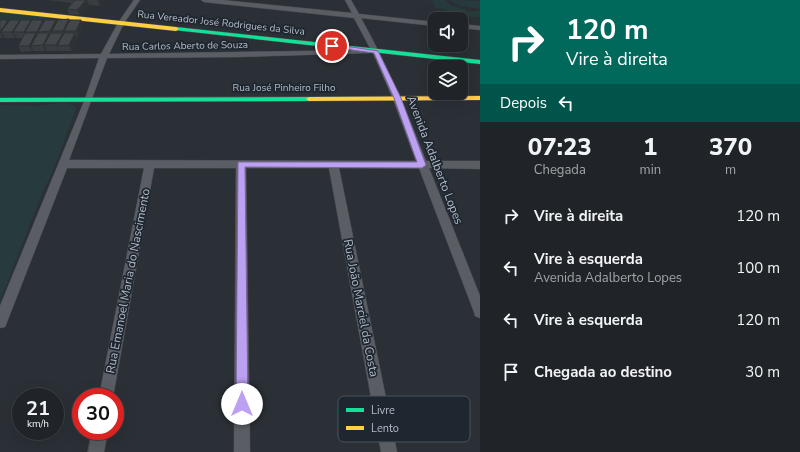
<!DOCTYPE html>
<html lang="pt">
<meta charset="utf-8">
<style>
:root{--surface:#202428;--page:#282c30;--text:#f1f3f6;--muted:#a2a4a8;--line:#3d4145}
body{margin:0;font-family:"Nunito Sans",sans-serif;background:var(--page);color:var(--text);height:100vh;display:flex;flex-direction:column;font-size:15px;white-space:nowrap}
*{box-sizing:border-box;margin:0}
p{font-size:13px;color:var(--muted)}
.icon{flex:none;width:22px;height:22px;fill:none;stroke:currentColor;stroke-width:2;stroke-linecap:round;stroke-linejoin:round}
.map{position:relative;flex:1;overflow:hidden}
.drawer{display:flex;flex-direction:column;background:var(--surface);width:320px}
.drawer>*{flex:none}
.top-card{background:#00695c;color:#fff;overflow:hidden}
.tools{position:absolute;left:428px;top:12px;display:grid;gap:8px}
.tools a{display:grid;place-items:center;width:40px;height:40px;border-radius:8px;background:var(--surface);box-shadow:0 4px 16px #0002,0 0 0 1px var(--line);font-size:20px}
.speed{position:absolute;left:12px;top:388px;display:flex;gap:8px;font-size:20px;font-weight:700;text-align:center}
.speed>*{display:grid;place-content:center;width:52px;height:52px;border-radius:50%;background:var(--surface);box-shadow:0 4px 16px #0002,0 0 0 1px var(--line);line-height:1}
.speed small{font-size:10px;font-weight:400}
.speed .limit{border:6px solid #d22;background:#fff;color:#111}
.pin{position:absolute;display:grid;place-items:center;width:34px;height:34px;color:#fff;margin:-17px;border:2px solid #fff;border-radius:50%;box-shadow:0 1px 4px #0007}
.me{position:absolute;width:44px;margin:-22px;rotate:0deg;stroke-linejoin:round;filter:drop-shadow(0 0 3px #0008)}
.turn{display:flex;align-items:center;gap:14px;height:84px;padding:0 20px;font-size:18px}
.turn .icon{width:52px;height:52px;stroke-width:2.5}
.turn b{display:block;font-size:28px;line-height:34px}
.then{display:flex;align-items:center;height:38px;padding:0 20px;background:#0003;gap:8px;font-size:15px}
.eta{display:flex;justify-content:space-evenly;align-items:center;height:68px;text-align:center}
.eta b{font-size:24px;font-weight:800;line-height:28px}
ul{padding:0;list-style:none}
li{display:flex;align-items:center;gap:12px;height:52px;padding:0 20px}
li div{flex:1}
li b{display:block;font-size:15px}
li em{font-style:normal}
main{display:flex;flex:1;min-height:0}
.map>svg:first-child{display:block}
.green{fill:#283b3c}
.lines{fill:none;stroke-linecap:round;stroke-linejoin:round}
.street-casing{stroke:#484c51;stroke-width:1}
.fast-casing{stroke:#484c51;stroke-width:1}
.slow-casing{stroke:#484c51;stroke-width:1}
.street{fill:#5a5e64;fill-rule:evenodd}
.fast{fill:#16e098;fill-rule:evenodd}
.slow{fill:#ffcf43;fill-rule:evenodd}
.wall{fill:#393d41}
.shaded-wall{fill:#2e3235}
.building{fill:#42474c;stroke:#2e3235}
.route{fill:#bca0f2;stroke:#7a689d}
.labels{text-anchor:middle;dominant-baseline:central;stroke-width:3.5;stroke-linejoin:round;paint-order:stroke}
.far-street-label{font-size:10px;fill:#b4bcc7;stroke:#1e2630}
.street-label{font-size:12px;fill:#b4bcc7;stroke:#1e2630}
.key{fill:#1e2630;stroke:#4b535d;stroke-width:1}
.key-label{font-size:11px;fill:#b4bcc7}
</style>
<main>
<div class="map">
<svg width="480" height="452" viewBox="0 0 480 452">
<rect width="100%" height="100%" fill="#2a3036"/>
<!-- green -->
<path class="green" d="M432 0H445L453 6 469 11H480V17L449 16 446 10 435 8Z
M450 0 480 1V9L460 6Z
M0 11 53 18 40 20 0 21Z
M63 103 75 106 76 109C65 136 57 165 43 191L0 301V105L36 106Z"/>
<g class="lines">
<!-- street casing -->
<g class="street-casing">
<path id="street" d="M134 0H140L124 23 109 54 371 50 354 18 204 2 201 0H222L352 13 345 0H351L359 14 435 22V26L361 18C387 65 407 112 426 161H480V169L429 168 480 296V318L475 316 474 312 419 168H339L397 452H381L329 168H246L250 452H234L236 168H154L113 397H99L144 168H67L7 322 5 327 0 328V306L85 99 99 58 0 59V55L101 54 118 23ZM373 53 393 99 416 161 69 160 107 58 238 57Z
M461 24 480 26V30L461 28Z
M92 431H108L104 452H88Z"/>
</g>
<!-- fast casing -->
<g class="fast-casing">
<path id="fast" d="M176 27 480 60V64L174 30V28Z
M309 97 312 99 311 101 0 102V98Z"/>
</g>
<!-- slow casing -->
<g class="slow-casing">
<path id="slow" d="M0 8 176 27 179 29 176 31 0 12Z
M480 96V100L309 101 306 99 309 97Z"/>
</g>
<!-- street -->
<use href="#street" class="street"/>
<!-- fast -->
<use href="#fast" class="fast"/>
<!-- slow -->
<use href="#slow" class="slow"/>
</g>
<!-- wall -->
<path class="wall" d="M47 0H105L100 6 89 5 79 15 69 14 67 9 72 3Z
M69 19 70 21 81 20 83 25 78 37H77V38L72 51H60L59 50V51H47L46 49 45 51H33V50L32 51 21 52 18 46 23 38H16V37L15 38H5L4 36 3 38H0V20L9 21 20 20V21L44 22 56 20 57 22Z"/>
<!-- shaded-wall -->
<path class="shaded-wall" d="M86 0H87L89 5 79 15 77 10Z
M98 0H105L100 6Z
M69 19 71 25 64 31 66 36V37L63 31Z
M8 20 11 26 1 32 4 36 3 38 0 32Z
M20 20 22 26 13 32 16 37 15 38 12 32Z
M31 20 33 26 25 32 27 36V37L24 32Z
M43 20 46 26 38 32 40 36 39 38 37 32Z
M56 20 59 25 52 31 54 35 53 37 50 31Z
M81 20 83 25 78 37 76 31Z
M36 33 39 39 31 46 33 50 32 51 29 46Z
M49 33 52 38 44 45 46 49 45 51 43 45Z
M63 33 65 38 57 46 59 50V51L56 45Z
M75 33 77 38 72 51 69 45Z"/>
<!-- building -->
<path class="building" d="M75 0H86L77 10 67 9Z
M69 19 63 31H52L58 20Z
M0 20H8L0 32Z
M10 20H20L12 32H1Z
M21 20H31L24 32H13Z
M32 20H43L37 32H25Z
M45 20H56L50 31 38 32Z
M70 20H81L76 31H64Z
M25 33H36L29 46H18Z
M38 33H49L43 45 31 46Z
M51 33H63L56 45H44Z
M64 33H75L69 45 57 46Z"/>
<!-- route -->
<path class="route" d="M332 44 378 51 401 98 426 165 422 168 245 167 248 404 247 408 242 410 238 408 236 404 238 162H417L394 98 374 53 330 47 329 46Z"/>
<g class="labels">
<!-- far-street labels -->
<g class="far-street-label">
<text transform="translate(221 23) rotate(6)">Rua Vereador José Rodrigues da Silva</text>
<text transform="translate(185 46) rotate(-1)">Rua Carlos Aberto de Souza</text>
<text x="284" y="88">Rua José Pinheiro Filho</text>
</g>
<!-- street labels -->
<g class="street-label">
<text transform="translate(435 160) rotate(69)">Avenida Adalberto Lopes</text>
<text transform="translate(128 281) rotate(-79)">Rua Emanoel Maria do Nascimento</text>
<text transform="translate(361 308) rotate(79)">Rua João Marciel da Costa</text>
</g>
</g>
<!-- legend -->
<rect x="338" y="396" width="132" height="46" rx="6" class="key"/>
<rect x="346" y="408" width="18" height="4" fill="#16e098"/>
<rect x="346" y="426" width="18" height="4" fill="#ffcf43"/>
<g class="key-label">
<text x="371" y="414">Livre</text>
<text x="371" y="432">Lento</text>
</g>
</svg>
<div class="tools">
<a><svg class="icon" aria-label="sound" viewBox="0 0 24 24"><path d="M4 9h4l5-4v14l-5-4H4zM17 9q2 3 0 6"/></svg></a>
<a><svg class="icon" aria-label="layers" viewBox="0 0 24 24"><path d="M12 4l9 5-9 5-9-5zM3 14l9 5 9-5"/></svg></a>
</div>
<div class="speed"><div>21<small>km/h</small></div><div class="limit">30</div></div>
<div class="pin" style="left:332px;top:46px;background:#d93025"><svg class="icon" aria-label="arrive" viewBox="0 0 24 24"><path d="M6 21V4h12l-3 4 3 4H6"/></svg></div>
<svg class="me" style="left:242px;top:404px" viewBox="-20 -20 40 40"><circle r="19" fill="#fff"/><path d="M0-13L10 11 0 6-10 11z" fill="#bca0f2"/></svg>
</div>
<section class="drawer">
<div class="top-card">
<div class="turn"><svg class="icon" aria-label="right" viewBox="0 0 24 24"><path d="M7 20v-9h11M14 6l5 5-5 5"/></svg><div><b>120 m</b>Vire à direita</div></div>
<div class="then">Depois<svg class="icon" aria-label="left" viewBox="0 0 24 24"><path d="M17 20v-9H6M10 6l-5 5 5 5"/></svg></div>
</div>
<div class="eta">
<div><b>07:23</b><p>Chegada</p></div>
<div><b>1</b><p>min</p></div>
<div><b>370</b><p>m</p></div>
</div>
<ul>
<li><svg class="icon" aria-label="right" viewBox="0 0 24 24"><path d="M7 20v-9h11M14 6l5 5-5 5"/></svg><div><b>Vire à direita</b></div><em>120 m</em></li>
<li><svg class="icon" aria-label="left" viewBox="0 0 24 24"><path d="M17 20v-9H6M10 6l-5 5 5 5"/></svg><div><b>Vire à esquerda</b><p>Avenida Adalberto Lopes</p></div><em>100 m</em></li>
<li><svg class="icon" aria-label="left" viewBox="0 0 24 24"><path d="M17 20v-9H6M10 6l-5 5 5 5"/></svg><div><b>Vire à esquerda</b></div><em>120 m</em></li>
<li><svg class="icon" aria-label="arrive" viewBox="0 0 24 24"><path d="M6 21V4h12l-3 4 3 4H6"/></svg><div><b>Chegada ao destino</b></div><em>30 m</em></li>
</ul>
</section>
</main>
